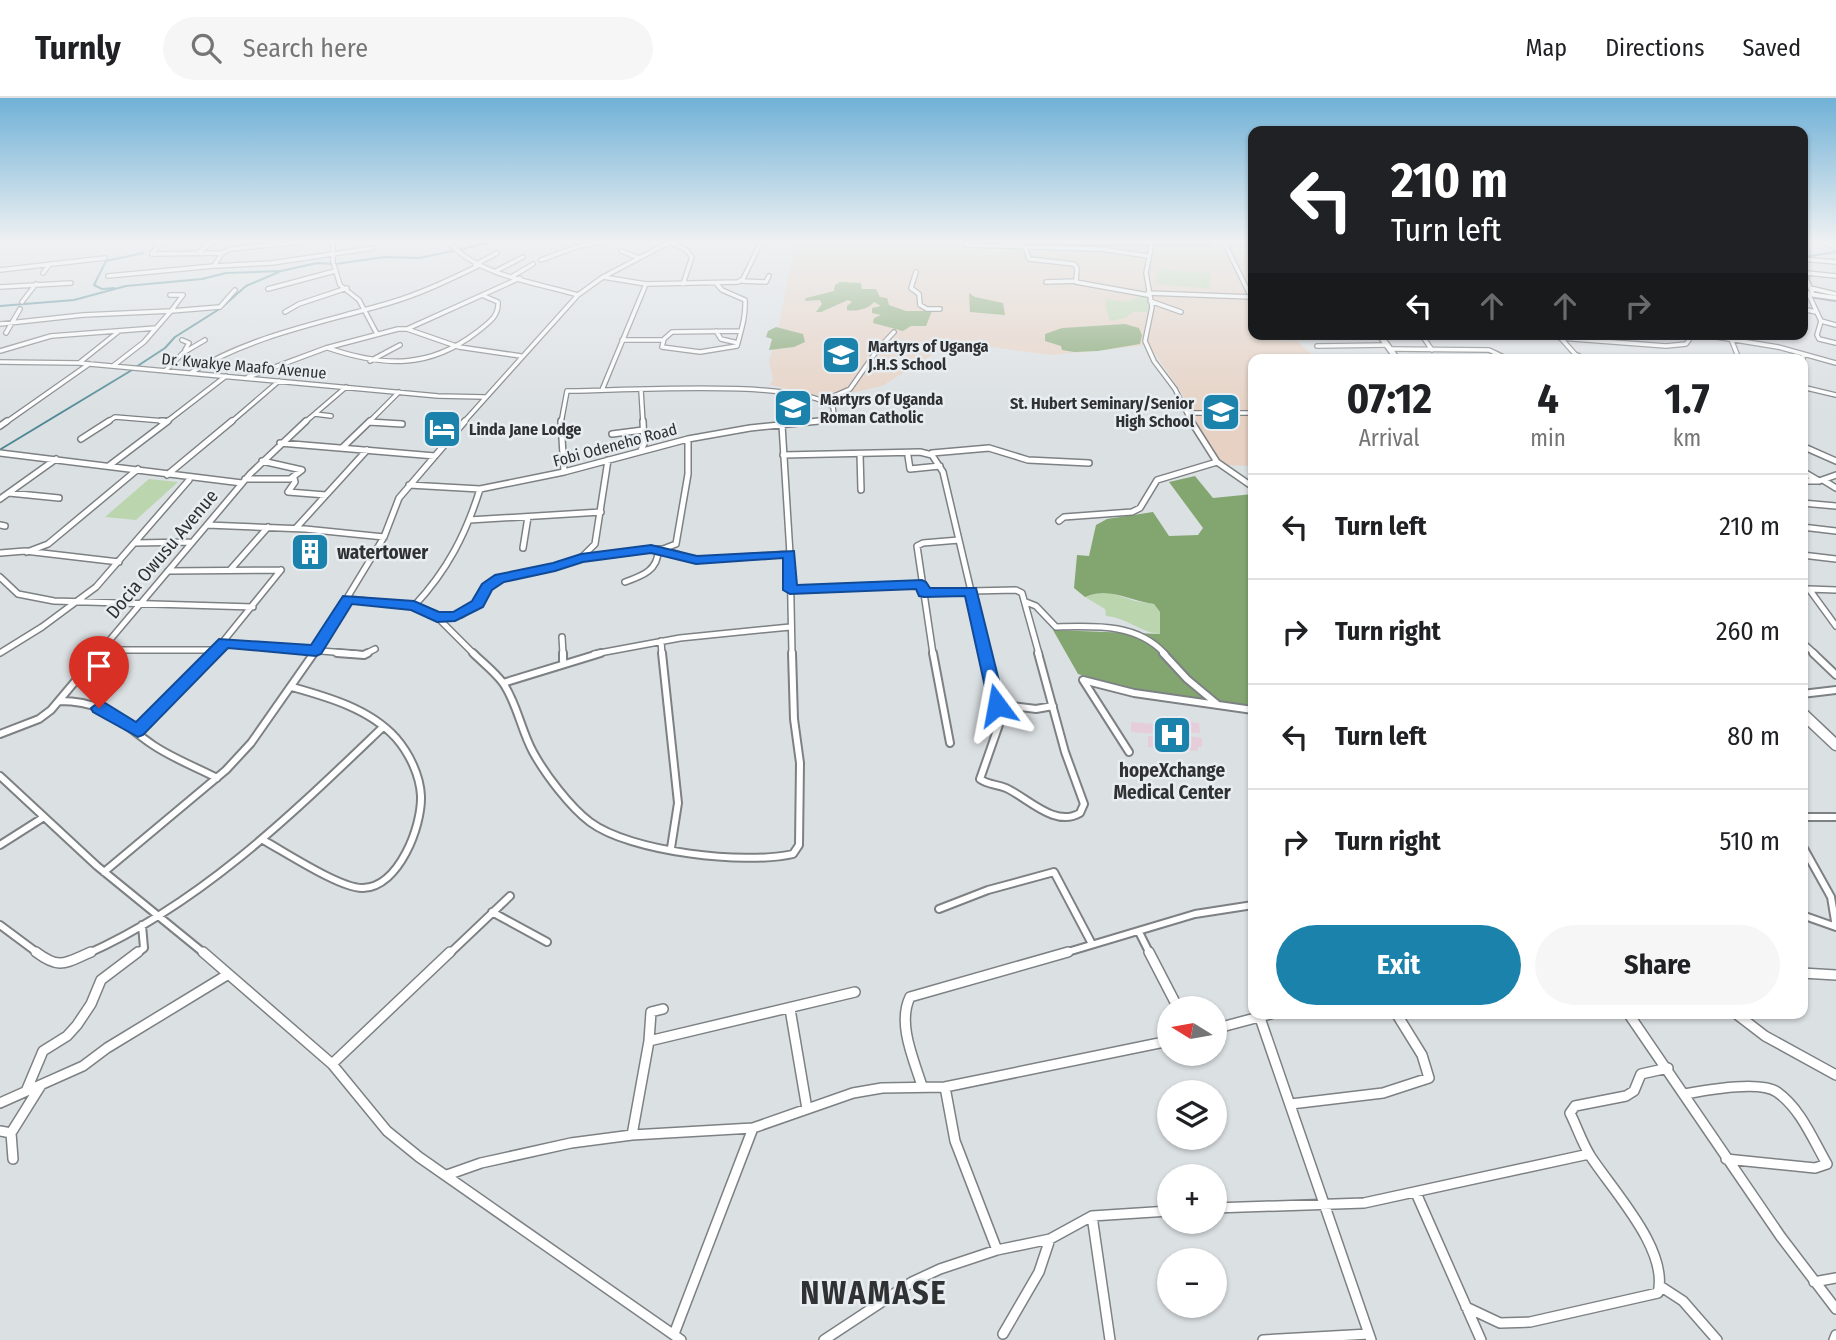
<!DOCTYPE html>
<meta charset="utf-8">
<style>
:root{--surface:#fff;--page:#f6f6f6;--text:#202124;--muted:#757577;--line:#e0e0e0;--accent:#1a82ab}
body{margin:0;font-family:"Fira Sans Condensed",sans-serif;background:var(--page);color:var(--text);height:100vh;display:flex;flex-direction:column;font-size:26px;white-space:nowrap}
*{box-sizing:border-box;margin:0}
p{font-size:23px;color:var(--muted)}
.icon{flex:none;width:38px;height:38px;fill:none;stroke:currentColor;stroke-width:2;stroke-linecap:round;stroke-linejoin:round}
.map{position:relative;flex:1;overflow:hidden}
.sheet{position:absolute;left:1248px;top:256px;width:560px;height:665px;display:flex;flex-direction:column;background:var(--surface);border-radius:14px;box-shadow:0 2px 5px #0004}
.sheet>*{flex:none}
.hud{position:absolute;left:1248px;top:28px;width:560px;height:214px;border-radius:14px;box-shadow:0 2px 5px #0004;background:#202124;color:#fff;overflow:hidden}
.needle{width:46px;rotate:281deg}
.buttons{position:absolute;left:1157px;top:898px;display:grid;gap:14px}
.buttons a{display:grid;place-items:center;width:70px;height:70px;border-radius:50%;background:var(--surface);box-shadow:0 2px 5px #0004;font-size:35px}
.pin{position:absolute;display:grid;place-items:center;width:60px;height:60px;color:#fff;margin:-72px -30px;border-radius:50% 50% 50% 0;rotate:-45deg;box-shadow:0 0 7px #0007}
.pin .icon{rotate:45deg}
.me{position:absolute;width:77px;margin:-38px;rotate:347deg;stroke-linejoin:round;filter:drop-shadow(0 0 5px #0008)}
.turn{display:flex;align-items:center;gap:24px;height:147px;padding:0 28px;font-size:32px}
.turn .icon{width:91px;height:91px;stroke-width:2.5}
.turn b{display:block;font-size:49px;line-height:60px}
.lanes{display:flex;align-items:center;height:66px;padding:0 28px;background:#0003;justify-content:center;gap:35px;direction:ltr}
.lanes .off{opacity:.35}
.eta{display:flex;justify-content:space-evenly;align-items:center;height:119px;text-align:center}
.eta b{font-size:42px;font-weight:700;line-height:49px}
.cta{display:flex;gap:14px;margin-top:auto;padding:14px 28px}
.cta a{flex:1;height:80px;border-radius:42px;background:var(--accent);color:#fff;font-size:28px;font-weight:700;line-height:80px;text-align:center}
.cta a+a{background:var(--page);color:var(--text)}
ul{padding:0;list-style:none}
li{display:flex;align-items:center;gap:21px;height:105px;padding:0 28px;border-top:2px solid var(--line)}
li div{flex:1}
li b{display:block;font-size:26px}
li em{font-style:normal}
header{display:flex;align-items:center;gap:42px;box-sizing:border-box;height:98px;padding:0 35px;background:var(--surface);border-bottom:2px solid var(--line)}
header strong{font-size:33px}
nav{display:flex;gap:38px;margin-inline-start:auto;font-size:24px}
.search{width:490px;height:63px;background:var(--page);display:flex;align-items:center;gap:18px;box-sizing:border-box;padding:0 24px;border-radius:38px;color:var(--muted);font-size:26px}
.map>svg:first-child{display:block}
.education{fill:#e6d1c3}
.medical{fill:#e5ced9}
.green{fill:#bbd5ae}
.forest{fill:#83a671}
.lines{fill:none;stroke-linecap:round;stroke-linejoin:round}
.stream{stroke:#4e8894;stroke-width:2}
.street-far3-casing{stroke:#7d8184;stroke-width:6}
.street-far2-casing{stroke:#7d8184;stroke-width:8}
.street-far1-casing{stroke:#7d8184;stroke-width:10}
.street-casing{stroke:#7d8184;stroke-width:12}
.secondary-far1-casing{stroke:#7d8184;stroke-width:8}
.secondary-casing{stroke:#7d8184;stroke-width:13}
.highway-casing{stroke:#7d8184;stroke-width:4}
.street-far3{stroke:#fff;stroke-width:3.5}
.street-far2{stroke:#fff;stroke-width:5}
.street-far1{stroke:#fff;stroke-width:6}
.street{stroke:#fff;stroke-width:9}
.secondary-far1{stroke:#fff;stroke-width:5}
.secondary{stroke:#fff;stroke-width:10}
.highway{fill:#fff;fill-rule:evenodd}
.route{fill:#1a73e8;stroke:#114b97;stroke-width:2}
.labels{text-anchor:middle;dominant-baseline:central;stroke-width:5;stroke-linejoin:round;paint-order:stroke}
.far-poi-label{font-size:16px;font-weight:bold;fill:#2f3132;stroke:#e8edf1;text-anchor:start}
.far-street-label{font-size:16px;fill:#2f3132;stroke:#e8edf1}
.poi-label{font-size:19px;font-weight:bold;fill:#2f3132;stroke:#e8edf1;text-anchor:start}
.street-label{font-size:19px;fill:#2f3132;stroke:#e8edf1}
.near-district-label{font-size:32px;font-weight:bold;letter-spacing:2px;fill:#2f3132;stroke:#e8edf1}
</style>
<header>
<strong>Turnly</strong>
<div class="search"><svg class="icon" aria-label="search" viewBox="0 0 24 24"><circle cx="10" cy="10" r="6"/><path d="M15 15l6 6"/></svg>Search here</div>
<nav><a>Map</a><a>Directions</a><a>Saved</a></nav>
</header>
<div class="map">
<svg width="1836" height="1242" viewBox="0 0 1836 1242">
<rect width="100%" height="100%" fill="#dbe0e3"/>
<!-- education -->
<path class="education" d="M790 144H980L1082 148 1253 146V236H1277L1282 243 1296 242 1317 261H1253V368L1226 367 1212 357 1181 294 1149 247 1052 257 985 248H947L882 288 860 293 825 299 770 287 773 281 769 264 778 232 794 150Z"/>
<!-- medical -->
<path class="medical" d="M1155 620 1199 625 1200 635 1175 633 1174 636 1202 640V649H1198V653L1148 649V638L1158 639 1159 636 1131 634V624L1155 626Z"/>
<!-- green -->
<path class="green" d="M1157 171 1210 175V191L1156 186Z
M1141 198 1147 200 1149 210 1147 214H1133L1125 220 1110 223 1106 210V201L1125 204Z
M149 381 178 384 136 422 105 419Z
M1105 493 1135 503 1154 506 1160 514V536C1137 533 1128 520 1106 518L1105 511 1085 499Z"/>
<!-- forest -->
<path class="forest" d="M840 184 861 185 862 191H876L880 199 887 200 889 207 906 213H932L926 228H911L903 233 873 225 874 220 881 217 872 215V210L881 208 874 204C868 211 856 214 847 212V208L852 204 848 202 821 214H816L822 206 820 202 805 203 806 200 834 193 835 187Z
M969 195 975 199 1003 205 1005 217 970 214Z
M1125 226 1139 230 1142 237 1140 246 1098 253 1074 254 1062 252 1061 248 1045 243V236L1062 230Z
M776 229 803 236 805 244 794 249 769 252 772 241 766 239 768 233Z
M1195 378 1213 400 1253 396V607L1149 597 1078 576 1053 532 1160 536V514L1154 506C1129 503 1110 488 1085 499L1074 490 1077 457 1089 458 1096 427 1107 421 1153 414 1169 438 1198 437 1203 430 1169 384Z"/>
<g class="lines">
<!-- stream -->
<path class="stream" d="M459 152 490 144
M1804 159 1836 154
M114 190 102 191 94 187 106 163 143 155
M0 208 74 202 126 188 202 181 226 175 281 173 317 165 336 166 384 159 419 160 453 153
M136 269 165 250 175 239 221 210 246 188 279 174
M1 351 132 272"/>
<!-- street-far3 casing -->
<g class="street-far3-casing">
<path id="street-far3" d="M333 144V164
M449 144C476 177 537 185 578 197
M670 144 686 152 692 159 683 186
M1824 144 1836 150
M1152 145 1146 175 1152 209 1145 243 1154 263 1175 291 1187 315H1253
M966 147 1100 151 1148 158
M1025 149 1029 161 1074 166 1077 170 1076 184 1148 197
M621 153 639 160
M1802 153 1808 155
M199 154 212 144
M152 156 222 155
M152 156 161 144
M1802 161 1836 164
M541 162 579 148 603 144
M334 167 340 187 359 202 377 236
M475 167 497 155
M216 168 272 165 373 150
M0 172 105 160
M496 173 523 159
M916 174 911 190 919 196 920 207 927 211H940
M43 175 50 166
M108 178 214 168 222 155 230 151 300 144
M513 178 533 166
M603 179 646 186 738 184 743 181 761 144
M741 183 766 184 769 178
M1046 184 1076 183
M716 185 722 192 745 202C746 218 741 233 737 248L700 254 662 249 664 241 672 234 741 233
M0 189 71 185
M1810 190 1836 196
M268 191 335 173
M1812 194 1806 180 1807 175 1836 178
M1148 195 1251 199 1224 144
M1808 195 1821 223 1817 237 1819 241 1836 245
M1150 203 1181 214
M22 204 36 186
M1802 211 1816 214
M285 214 299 206 347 190
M1821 223 1836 227
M0 226 83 217 171 213 183 197H170
M407 231 520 180
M716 233 721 241 738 245
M6 235 20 211
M1421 236 1432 252
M1557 236 1575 256 1585 261
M1698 236 1778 249 1836 265
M1560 240 1666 248 1686 246 1689 242 1686 236
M1731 241 1739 261
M182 242 189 245 185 252
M622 242H663
M1317 248 1387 247
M328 250C384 269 429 271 477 234 488 225 499 219 498 204L484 198
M1390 251 1489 252 1508 261
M0 253 51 238 156 230
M1528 259H1580
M370 263 400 247
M0 264 79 265 438 298 485 299
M79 265 118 234
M113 268 144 244 171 213 220 209 235 192
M166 272 183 255 205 242
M192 274C253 237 321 225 389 205 420 196 449 182 478 168
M248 279 326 250 398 231H407L459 249 521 258
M1802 283 1803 257
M1802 289 1836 297
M602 292 646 186
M641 292 643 325
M825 302 850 291 878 251 894 234
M1187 315 1192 325
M315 316 331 318
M369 324 378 325
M5 325 89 266
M106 325 115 319 164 323
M165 325 226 278
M230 325 279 283
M304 325 346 289
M368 325 399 294
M463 325 578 197 603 179 670 144
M561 325 567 293C618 293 800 280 833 309L834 316 827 322 803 325"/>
</g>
<!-- street-far2 casing -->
<g class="street-far2-casing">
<path id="street-far2" d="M161 323H164
M561 323 564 374
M369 324 402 326
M782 327 790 456 792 556
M0 328 7 323
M612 336 643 332
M81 341 109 323
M280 345 435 358
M1802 348 1836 363
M342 350 370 323
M641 352 644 346 643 323
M0 355 242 385
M932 355 989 350 1028 362 1089 365
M860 356 861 392
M783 357 920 354 932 357 943 374 971 493
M908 358 910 371 940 368
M1217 364 1253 389
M110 367 168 323
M1802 373 1819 383
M564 374 688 341 750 330 819 323
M167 377 232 323
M294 380 295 384 288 394 326 397
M245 381H290L302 372 262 363
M1823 382 1836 390
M1802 383H1819L1836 377
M409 387 480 391 564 374
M9 395 59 400
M0 401 56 361
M1802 405 1836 408
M469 422 601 414
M1059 423 1064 419 1132 414 1140 410 1157 382 1217 364 1191 323
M0 427 5 428
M207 427 305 431 384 439
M1802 429 1836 433
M296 430 367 352
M135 445 192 444
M523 450 528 419
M663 451 676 446 688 376V341
M27 454 48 446 138 371
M0 455 25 453 119 464
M1802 457 1836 461
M582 459 595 446 608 362
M231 471 268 429
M168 473 281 472
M0 479 18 496 54 503 253 509
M625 484C642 478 659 472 658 451
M790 492 922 487
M1836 492 1809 491 1836 528
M971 493 986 556
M971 493 1016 492 1022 495 1039 556
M924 495 971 493
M348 501 414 508 437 519 474 556
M1026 504 1036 508 1056 529C1095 528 1137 525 1165 556
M414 508C447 473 466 436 480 391
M437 519 461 517 478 506 487 490 500 480 555 469 581 460 651 451H661L696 462 790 456
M562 539 563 556
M661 543 662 556
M1802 544 1815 556
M224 545 358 556
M103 552H217
M0 555 42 529 96 489 189 382
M98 556 250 376 306 323
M213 556 281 472
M313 556 384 439 399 400 465 323
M365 556 375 551
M594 556 680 540 790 529
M933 556 917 448 923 445 959 442"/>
</g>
<!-- street-far1 casing -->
<g class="street-far1-casing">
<path id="street-far1" d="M337 555 364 557 368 555
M473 555C482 564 495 574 503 585 517 605 521 632 533 654 545 676 570 709 590 724 630 754 745 767 793 756L799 747 800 665 794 621 792 555
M563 555V563
M662 555 678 705 671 750
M933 555 950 645
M985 555 1001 621 980 681C988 687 997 686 1006 690 1028 700 1055 730 1080 715L1084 706 1065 654 1038 555
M1163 555 1187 581 1217 606
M1813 555 1836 577
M503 585 601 555
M1802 596 1836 592
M60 603C106 603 118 623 153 647 172 660 196 669 217 680
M997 606 1036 611 1053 608
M137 633 214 555
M0 636 39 621 51 612 99 555
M1129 654 1083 582 1134 595 1253 612
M0 678 97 768 205 856
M1802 719H1836
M263 742C285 754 341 791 363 790 399 789 422 728 421 698 420 677 409 655 396 640 370 611 328 599 292 589
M0 747 44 719
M1802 747 1831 799 1836 829
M104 774 226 672 251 645 314 555
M939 811 988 792 1054 774 1092 846
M492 814 547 844
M1802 817 1836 829
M0 827 39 856
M1139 834 1150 856
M87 856C202 805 293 715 383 629
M136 856 144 850 142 827
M449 856 510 798
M1061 856 1195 816 1253 807"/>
</g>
<!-- street casing -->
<g class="street-casing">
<path id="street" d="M36 854C60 872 65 865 91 854
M203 854 332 966 387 1033 419 1059 681 1242
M1149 854 1178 910
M1802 875 1836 877
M790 911 807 1011
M1628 915 1781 1139 1836 1211
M1735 915 1765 938 1836 977
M1259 917 1371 1242
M1214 931 1274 915
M649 943 651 914 663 911
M332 966 450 854
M922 988C914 962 897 926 910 899L1068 854
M945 989 955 1043 997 1152
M27 991 43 953 67 938 77 927 91 906 101 882 138 854
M1685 996C1706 992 1760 982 1777 994 1801 1011 1813 1042 1827 1066L1815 1070 1726 1061
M0 1005 83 968 107 950 227 877
M1291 1006 1383 995 1429 980 1422 957 1396 915
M0 1033 11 1035 13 1061
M11 1035 41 987
M632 1037 649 943 855 894
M447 1077 481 1065 571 1045 632 1037 753 1030 853 995 882 990 945 989 1169 943
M1416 1095 1481 1242
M1214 1110 1364 1105 1589 1056
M1092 1118 1110 1242
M1814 1184 1836 1180
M1660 1188 1683 1203 1717 1242
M1466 1209 1500 1225 1530 1224 1658 1195C1669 1152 1614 1094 1591 1059 1582 1045 1577 1029 1570 1015L1575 1008 1626 998 1634 993 1641 976 1668 970
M674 1236 753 1030
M1003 1236 1039 1174 1050 1141
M824 1242 912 1184 940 1171 997 1152 1050 1141 1092 1118 1169 1113
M1263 1242 1369 1236
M1834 1242 1836 1237"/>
</g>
<!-- secondary-far1 casing -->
<g class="secondary-far1-casing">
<path id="secondary-far1" d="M1379 236 1397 261"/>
</g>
<!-- secondary casing -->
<g class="secondary-casing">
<path id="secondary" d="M1802 615 1836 647"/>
</g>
<!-- highway casing -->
<g class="highway-casing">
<path id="highway" d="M996 144H1211L1208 146H999Z
M1802 193 1836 198V202L1802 197Z"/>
</g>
<!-- street-far3 -->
<use href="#street-far3" class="street-far3"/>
<!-- street-far2 -->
<use href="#street-far2" class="street-far2"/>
<!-- street-far1 -->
<use href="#street-far1" class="street-far1"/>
<!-- street -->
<use href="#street" class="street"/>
<!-- secondary-far1 -->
<use href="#secondary-far1" class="secondary-far1"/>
<!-- secondary -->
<use href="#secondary" class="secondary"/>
<!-- highway -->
<use href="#highway" class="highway"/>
</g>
<!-- sky -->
<linearGradient id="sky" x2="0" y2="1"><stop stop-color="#70b1d7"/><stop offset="0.45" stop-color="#eff1f2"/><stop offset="1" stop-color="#eff1f2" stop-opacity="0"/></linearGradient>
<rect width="1836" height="318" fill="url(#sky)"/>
<!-- route -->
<path class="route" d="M651 447 697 458 794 453 797 487 922 482 926 484 930 490H976L1005 607 997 612 989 607 965 498 924 499 919 498 916 491 790 496 783 492V460L696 466 651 455 583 464 555 473 504 484 492 492 483 509 455 523 437 524 411 512 352 506 321 556 316 558 228 550 143 637 138 639 93 614 91 610 99 604 105 605 136 624 219 541 311 547 343 498 414 503 439 514H453L472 503 482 486 495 477 553 465 581 456Z"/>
<!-- icons -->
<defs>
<g id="school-square" transform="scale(2.0125)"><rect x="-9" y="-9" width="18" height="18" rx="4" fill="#1a82ab" stroke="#e8edf1"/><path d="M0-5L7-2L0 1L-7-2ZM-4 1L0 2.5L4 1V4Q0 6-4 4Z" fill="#fff"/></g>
<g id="hotel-square" transform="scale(2.0125)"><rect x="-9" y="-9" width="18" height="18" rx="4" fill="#1a82ab" stroke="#e8edf1"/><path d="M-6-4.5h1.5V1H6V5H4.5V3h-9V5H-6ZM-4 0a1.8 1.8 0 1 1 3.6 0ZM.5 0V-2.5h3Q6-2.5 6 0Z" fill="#fff"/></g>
<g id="building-square" transform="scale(2.0125)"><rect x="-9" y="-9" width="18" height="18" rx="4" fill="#1a82ab" stroke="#e8edf1"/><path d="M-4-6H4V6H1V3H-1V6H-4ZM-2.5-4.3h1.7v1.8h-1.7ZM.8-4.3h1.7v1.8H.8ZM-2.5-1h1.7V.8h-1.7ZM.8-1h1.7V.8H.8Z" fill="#fff"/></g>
<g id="hospital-square" transform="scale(2.0125)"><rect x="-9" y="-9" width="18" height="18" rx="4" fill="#1a82ab" stroke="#e8edf1"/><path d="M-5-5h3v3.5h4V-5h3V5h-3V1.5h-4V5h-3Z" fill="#fff"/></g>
</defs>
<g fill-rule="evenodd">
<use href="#school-square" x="841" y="257"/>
<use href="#school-square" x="793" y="310"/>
<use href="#school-square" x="1221" y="314"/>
<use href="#hotel-square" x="442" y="331"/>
<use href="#building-square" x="310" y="454"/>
<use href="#hospital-square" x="1172" y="637"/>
</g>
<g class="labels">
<!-- far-poi labels -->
<g class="far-poi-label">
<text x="868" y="248">Martyrs of Uganga<tspan x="868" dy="18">J.H.S School</tspan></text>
<text x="820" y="301">Martyrs Of Uganda<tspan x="820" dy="18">Roman Catholic</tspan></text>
<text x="1194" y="305" text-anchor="end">St. Hubert Seminary/Senior<tspan x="1194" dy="18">High School</tspan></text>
<text x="469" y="331">Linda Jane Lodge</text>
</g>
<!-- far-street labels -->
<g class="far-street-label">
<text transform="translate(244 268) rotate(5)">Dr. Kwakye Maafo Avenue</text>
<text transform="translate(615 347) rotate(-15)">Fobi Odeneho Road</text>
</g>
<!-- poi labels -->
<g class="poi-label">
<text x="337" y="454">watertower</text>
<text x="1172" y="672" text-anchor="middle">hopeXchange<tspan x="1172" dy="22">Medical Center</tspan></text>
</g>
<!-- street labels -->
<g class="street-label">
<text transform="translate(162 456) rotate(-50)">Docia Owusu Avenue</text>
</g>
<!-- near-district labels -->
<g class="near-district-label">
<text x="874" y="1195">NWAMASE</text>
</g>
</g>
</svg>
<div class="buttons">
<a><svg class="needle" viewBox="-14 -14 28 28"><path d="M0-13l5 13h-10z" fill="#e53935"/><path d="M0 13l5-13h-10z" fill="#757577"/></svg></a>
<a><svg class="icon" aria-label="layers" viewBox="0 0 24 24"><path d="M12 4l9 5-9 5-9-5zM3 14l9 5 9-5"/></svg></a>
<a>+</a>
<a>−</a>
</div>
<div class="pin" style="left:99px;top:610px;background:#d93025"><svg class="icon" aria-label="arrive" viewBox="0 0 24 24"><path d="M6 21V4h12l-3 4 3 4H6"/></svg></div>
<svg class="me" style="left:997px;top:607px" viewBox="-20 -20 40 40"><path d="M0-17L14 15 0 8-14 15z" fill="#1a73e8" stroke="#fff" stroke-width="4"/></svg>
<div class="hud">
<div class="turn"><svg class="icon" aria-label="left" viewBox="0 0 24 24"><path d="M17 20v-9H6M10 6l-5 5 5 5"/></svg><div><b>210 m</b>Turn left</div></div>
<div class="lanes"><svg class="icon" aria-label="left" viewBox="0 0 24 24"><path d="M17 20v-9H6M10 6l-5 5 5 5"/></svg><svg class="icon off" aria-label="ahead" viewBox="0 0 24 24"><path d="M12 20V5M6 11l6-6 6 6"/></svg><svg class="icon off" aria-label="ahead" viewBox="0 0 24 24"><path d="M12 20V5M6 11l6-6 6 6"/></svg><svg class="icon off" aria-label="right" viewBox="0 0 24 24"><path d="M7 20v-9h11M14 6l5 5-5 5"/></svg></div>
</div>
<section class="sheet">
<div class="eta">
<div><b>07:12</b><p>Arrival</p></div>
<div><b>4</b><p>min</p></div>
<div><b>1.7</b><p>km</p></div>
</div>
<ul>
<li><svg class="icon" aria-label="left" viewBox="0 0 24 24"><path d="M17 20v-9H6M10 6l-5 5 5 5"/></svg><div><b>Turn left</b></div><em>210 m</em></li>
<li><svg class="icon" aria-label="right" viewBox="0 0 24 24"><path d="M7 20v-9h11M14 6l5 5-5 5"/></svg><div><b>Turn right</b></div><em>260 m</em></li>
<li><svg class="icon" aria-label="left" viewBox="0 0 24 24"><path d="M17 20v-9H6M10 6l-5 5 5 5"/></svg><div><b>Turn left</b></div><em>80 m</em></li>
<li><svg class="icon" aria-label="right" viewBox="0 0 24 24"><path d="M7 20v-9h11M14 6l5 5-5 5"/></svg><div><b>Turn right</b></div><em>510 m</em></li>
</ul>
<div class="cta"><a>Exit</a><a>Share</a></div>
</section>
</div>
